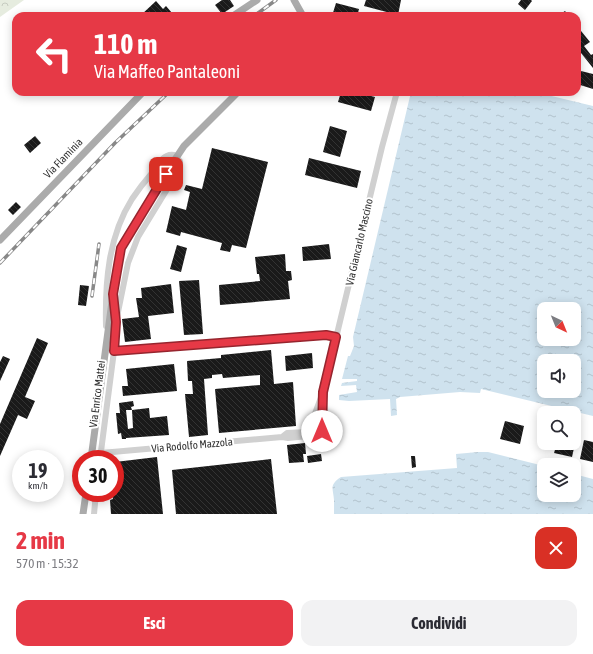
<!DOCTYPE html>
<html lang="it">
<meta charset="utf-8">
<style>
:root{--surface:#fff;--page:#f2f2f3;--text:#2b2b33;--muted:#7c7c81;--accent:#e63946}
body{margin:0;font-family:"Asap Condensed",sans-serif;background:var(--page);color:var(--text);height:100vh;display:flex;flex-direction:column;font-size:15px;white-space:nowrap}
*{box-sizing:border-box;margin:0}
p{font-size:13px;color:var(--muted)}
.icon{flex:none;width:22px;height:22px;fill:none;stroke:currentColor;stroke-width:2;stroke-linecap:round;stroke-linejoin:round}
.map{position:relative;height:514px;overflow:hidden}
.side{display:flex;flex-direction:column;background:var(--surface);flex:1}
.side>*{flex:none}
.guide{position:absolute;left:12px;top:12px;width:569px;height:84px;border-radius:12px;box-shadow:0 2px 10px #0003;background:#e63946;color:#fff;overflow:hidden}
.needle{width:26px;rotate:137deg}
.buttons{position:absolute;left:537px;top:302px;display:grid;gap:8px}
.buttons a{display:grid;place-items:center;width:44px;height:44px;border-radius:8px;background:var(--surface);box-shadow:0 2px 10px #0003;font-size:20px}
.speed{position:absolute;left:12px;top:450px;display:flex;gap:8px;font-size:20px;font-weight:700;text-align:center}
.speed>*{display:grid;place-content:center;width:52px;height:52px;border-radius:50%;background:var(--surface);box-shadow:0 2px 10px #0003;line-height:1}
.speed small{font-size:10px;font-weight:400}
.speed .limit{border:6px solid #d22;background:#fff;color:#111}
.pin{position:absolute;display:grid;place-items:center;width:34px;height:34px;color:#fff;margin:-17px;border-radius:8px;box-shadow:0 2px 6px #0006}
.me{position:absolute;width:44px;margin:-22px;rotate:0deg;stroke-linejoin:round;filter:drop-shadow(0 0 3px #0008)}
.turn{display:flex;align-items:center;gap:14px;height:84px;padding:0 16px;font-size:18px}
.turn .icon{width:52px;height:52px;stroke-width:2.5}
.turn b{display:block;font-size:28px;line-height:34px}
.round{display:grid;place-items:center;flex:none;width:42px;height:42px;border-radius:12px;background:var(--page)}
.overview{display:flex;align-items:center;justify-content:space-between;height:68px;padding:0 16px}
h1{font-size:24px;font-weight:700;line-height:30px;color:var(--accent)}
.action{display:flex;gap:8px;margin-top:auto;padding:8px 16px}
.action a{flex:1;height:46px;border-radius:12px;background:var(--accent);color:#fff;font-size:16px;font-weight:700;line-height:46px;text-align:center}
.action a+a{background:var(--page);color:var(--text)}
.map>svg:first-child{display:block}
.park{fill:url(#park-crowns)}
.water{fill:url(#water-ripples);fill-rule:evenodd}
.building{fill:url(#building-back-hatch)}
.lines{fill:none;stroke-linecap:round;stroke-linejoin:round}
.minor{stroke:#d0d0d0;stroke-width:6}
.major{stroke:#ababab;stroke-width:7}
.rail-casing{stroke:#888;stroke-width:3.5}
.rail{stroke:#fff;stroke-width:2;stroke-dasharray:6;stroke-linecap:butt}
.major-bridge{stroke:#ababab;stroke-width:7}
.route-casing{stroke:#96252e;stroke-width:10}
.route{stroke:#e63946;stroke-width:7}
.labels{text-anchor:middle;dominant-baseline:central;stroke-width:4;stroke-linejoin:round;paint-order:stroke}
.street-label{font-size:11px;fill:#333;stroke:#fff}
</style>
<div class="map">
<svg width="593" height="514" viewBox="0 0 593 514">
<defs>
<pattern id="park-crowns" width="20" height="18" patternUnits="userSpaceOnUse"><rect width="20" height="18" fill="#e6ecdf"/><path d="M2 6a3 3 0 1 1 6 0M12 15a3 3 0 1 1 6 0" fill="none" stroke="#c6cbc0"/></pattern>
<pattern id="water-ripples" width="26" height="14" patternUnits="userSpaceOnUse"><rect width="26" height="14" fill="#cfe2ee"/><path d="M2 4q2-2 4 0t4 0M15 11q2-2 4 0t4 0" fill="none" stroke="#b2c2cd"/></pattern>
<pattern id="building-back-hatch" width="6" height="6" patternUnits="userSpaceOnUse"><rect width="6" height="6" fill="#1a1a1a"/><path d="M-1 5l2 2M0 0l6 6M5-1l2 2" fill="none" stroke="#333"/></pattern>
</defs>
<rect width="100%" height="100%" fill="#fff"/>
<!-- park -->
<path class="park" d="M0 0H24L0 17Z"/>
<!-- water -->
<path class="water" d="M411 92H535L593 106V416L481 389 480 393 460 392 400 397 396 399 397 415 391 416 390 399 349 401 339 400V395L357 392 356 385 341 386 342 383 357 381V379H342L348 356H350L354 346 353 337ZM544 309H574V339H544ZM544 361H574V391H544Z
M478 452H488L544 466V495H574V474L593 479V514H334C334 509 334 505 334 500 333 488 329 485 341 477L457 468 456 454Z"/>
<!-- building -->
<path class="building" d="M222 0H230L234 6 222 14 215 5Z
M366 0H401L398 15 364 6Z
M521 0H531L532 1 525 10 518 4Z
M156 1 163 9 166 6 172 13 170 16H140Z
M336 3 359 9 358 13 365 16H332Z
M565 11 569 16H555L556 14 559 12 562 13Z
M577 26 590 42 584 46 591 55 593 54V68L577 48Z
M577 70 593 74V89L577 84Z
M341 92H356L375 97 371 111 338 102Z
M330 126 347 131 340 157 323 152Z
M35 136 41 143 30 153 24 145Z
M212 148 268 162 246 248 232 245 230 252 220 250 222 243 181 232 180 236 166 232 172 206 186 210 190 192 184 190 186 185 202 189Z
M309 158 361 171 357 188 305 175Z
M16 202 21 207 13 215 8 210Z
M329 244 331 259 303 261 302 247Z
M177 245 187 248 181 272 170 269Z
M285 254 286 271H291L292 280 288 281 290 299 220 305 219 285 260 281 259 274H257L255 257Z
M199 280 203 334 184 335 179 281Z
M171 284 174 313 148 316 151 339 125 342 122 319 139 317 136 298H142L141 288Z
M80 285 89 286 86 306 78 305Z
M37 338 48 343 25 397 35 401 27 419 18 415 0 456V424Z
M271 350 274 384 293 382 296 426 219 433 215 389 260 385V375L223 378 222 374 212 375V378L204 379 208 435 189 437 185 394H193L192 381H188L187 361 221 358V355Z
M312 353 313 368 286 371 285 356Z
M3 356 10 359 0 381V362Z
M174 364 177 391 123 396 122 386H128L126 369Z
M133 401 134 406 131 407 132 410H126L128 429 133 428 132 410 149 408 150 418 167 416 169 435 126 438V439H122L121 433 118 434 116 413H120L119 403Z
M505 421 524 426 520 444 500 439Z
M574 438 576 439 572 457 554 453 557 443H574Z
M584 440 593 442V462L580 459Z
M305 443 306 454H303L304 462 289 463 287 445Z
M321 454 322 461 308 463 307 456Z
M411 456H415L416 467 412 468Z
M157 457 163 514H111L110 500 113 499 112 493H115V462Z
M271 459 277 514H176L172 470Z"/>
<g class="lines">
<!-- minor -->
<path class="minor" d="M114 351 326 335 336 337
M307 433a8 8 0 1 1 16 0a8 8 0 1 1-16 0Z
M310 427 323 392 382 147 397 92
M322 431 323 400
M282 437 287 433 308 432
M101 453 282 437 288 438 308 436
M100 459 114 351 116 322 128 263 138 237 180 168V161L174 155C164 153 157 165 152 173 145 181 138 190 132 199 108 237 105 283 106 326
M94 514 96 493"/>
<!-- major -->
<path class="major" d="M294 0 303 16
M233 16 257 0
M0 240 143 92
M114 306 116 322
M91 459 113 294
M83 514 86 493"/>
<!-- rail casing -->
<g class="rail-casing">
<path id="rail" d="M254 16 276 0
M0 263 115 143 169 92
M92 296 99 244"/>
</g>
<!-- rail -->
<use href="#rail" class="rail"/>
<!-- major-bridge -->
<path class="major-bridge" d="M113 294 121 248 174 161 184 146 238 92"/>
</g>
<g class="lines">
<!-- route casing -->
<g class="route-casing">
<path id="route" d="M166 174 121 248 113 294 116 322 114 351 326 335 336 337 323 392 322 431"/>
</g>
<!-- route -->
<use href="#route" class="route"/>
</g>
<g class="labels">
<!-- street labels -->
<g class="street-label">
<text transform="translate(63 158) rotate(-46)">Via Flaminia</text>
<text transform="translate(359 242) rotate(-77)">Via Giancarlo Mascino</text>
<text transform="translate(97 394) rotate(-83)">Via Enrico Mattei</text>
<text transform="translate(192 445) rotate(-5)">Via Rodolfo Mazzola</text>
</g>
</g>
</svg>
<div class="buttons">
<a><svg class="needle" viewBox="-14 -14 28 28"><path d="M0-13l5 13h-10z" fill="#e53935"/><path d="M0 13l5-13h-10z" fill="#7c7c81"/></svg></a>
<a><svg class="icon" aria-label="sound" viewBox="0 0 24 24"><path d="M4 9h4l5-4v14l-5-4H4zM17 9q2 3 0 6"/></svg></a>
<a><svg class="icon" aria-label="search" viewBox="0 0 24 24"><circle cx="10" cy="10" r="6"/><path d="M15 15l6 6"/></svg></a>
<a><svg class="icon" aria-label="layers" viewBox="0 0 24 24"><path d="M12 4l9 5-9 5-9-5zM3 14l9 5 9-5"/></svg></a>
</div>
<div class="speed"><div>19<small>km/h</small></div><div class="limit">30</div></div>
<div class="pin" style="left:166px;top:174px;background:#d93025"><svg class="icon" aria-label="arrive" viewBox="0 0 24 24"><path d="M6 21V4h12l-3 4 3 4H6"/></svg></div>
<svg class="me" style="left:322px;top:431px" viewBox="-20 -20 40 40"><circle r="19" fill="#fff"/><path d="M0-13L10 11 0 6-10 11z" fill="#e63946"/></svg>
<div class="guide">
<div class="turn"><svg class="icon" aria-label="left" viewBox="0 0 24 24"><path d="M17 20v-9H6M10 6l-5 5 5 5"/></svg><div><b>110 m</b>Via Maffeo Pantaleoni</div></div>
</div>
</div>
<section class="side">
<div class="overview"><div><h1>2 min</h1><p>570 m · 15:32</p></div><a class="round" style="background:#d93025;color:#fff"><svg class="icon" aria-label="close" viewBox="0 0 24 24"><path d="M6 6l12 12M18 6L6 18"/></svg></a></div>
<div class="action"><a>Esci</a><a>Condividi</a></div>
</section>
